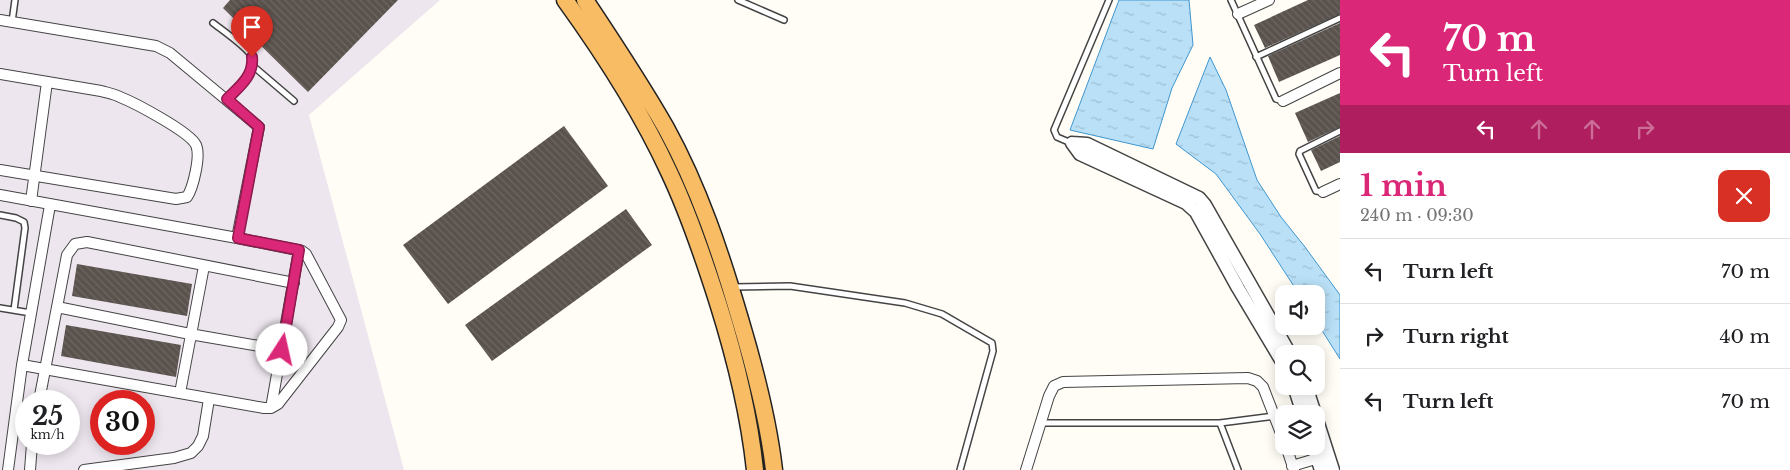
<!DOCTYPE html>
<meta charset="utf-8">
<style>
:root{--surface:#fff;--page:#f6f6f6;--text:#202124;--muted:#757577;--line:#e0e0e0;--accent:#db2777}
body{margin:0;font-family:"Libre Baskerville",serif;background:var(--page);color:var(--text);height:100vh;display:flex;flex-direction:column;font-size:19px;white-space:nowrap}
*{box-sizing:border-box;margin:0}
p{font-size:16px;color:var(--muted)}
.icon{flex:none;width:28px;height:28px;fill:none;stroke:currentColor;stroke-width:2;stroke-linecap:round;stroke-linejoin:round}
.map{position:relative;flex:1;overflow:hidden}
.details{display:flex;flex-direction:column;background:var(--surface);width:450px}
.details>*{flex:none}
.guide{background:#db2777;color:#fff;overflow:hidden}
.buttons{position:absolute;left:1275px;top:285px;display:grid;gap:10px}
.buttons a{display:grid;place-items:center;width:50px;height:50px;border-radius:10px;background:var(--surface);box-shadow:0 2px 12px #0003;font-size:25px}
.speed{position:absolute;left:15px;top:390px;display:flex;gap:10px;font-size:25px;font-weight:700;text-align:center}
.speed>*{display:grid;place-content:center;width:65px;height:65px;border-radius:50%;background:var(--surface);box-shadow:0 2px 12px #0003;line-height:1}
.speed small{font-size:12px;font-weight:400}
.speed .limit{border:8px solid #d22;background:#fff;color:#111}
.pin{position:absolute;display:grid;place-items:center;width:42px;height:42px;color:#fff;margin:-51px -21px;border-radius:50% 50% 50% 0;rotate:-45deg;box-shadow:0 0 5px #0007}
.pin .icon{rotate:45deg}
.me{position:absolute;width:55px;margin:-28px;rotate:10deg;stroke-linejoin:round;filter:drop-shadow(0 0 4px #0008)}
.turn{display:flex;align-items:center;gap:18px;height:105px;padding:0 20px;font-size:22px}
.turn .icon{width:65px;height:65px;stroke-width:2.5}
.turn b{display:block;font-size:35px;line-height:42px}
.lanes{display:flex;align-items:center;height:48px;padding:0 20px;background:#0003;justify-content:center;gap:25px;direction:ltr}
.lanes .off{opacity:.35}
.round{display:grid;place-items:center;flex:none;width:52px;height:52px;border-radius:10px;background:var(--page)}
.summary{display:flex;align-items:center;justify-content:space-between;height:85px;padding:0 20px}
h1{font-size:30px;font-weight:800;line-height:38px;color:var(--accent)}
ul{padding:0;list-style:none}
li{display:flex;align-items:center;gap:15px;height:65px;padding:0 20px;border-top:1px solid var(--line)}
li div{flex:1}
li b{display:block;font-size:19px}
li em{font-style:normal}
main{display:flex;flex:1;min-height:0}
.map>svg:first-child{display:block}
.industrial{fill:#eee6ef;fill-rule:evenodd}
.water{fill:url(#water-ripples);stroke:#3f96cf}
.building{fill:url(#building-back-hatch)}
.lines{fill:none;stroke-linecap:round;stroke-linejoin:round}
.service-casing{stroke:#444;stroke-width:8}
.minor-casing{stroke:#444;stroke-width:12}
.tertiary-casing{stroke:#444;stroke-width:15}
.trunk-casing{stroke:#222;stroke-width:19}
.service{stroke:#fff;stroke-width:5}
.minor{stroke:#fff;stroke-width:10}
.tertiary{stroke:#fff;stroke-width:12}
.trunk{stroke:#f7bc64;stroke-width:16}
.route-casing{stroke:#8e194d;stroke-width:12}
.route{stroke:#db2777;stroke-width:9}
</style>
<main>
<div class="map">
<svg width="1340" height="470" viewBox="0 0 1340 470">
<defs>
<pattern id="water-ripples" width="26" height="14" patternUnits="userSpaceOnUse" patternTransform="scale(1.25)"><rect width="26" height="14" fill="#b9e0f7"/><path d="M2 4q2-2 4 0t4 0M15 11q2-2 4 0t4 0" fill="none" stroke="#9ebfd3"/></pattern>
<pattern id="building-back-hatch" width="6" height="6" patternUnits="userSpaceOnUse" patternTransform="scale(1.25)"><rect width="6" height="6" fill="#5a524d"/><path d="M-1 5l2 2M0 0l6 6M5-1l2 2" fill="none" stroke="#6d6662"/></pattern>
</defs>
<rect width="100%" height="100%" fill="#fffdf5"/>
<!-- industrial -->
<path class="industrial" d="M0 0H440L309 115 404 470H0ZM26 401H69V444H26ZM101 401H144V444H101Z"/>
<!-- water -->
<path class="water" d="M1119 0H1189L1193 45 1172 88 1153 149 1070 130Z
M1210 57 1226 90 1257 180 1281 217 1305 247 1340 295V359L1316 321V294H1299L1260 234 1216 174 1176 144Z"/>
<!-- building -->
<path class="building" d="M230 0H398L308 92 223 8Z
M1308 0H1340V14L1265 48 1254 25Z
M1340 23V55L1279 82 1268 56Z
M1340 93V127L1308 142 1295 113Z
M564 126 608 186 448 304 403 245Z
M1340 136V162L1321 171 1311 150Z
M626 209 652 245 492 361 465 325Z
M77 264 192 284 187 316 72 296Z
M66 325 181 345 176 377 61 356Z"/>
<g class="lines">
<!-- service casing -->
<g class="service-casing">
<path id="service" d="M738 0 784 20
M1231 0 1276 99 1283 101
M12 22 15 0
M213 23C222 30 248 48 252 57 254 60 253 66 252 69 248 81 235 90 227 99
M1256 57 1340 18
M253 66 294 101
M1071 143 1057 137 1054 130 1109 0
M1323 192 1316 191 1299 154 1300 151 1340 131
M0 215 16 218 24 222 25 228 14 310
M734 287 790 286 905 303 942 314 992 343 993 351 960 470
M0 308 31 313
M1041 423H1220L1275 416
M1220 423 1238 470"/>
</g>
<!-- minor casing -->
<g class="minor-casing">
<path id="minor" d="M1238 14 1269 0
M0 20 156 46 170 53 259 127 237 238
M0 74 101 91C108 93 114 94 120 97 135 103 190 132 196 145 201 156 193 188 187 197L176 199 0 170
M1283 101 1340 73
M1323 192 1340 184
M0 195 237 238 302 251 306 254 341 320 338 327 278 404 271 408H264L22 365
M31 201 47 82
M57 307 190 334 282 350
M180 393 204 266
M39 401 67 255 75 244 87 242 294 283
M271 408 299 250
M1286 446 1294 470
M1292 466 1322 457
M8 470 22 365 50 205
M30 470 32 444
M84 470 174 458 191 453 198 446 203 436 209 399
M1026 470 1049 396 1054 386 1063 382 1248 378 1257 381 1263 387 1284 441"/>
</g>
<!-- tertiary casing -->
<g class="tertiary-casing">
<path id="tertiary" d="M1072 143 1087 144 1199 198 1205 205 1290 354
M1072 143 1080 154 1186 203 1196 212 1238 288 1284 365
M1294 386 1303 414
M1306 386 1315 414
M1316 417 1333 470
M1313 446 1321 470"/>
</g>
<!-- trunk casing -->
<g class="trunk-casing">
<path id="trunk" d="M565 0C604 54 641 111 669 172 689 214 704 259 718 303 735 357 749 413 755 470
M585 0C613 42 641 84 666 128 699 188 721 254 740 319 755 369 768 418 774 470"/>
</g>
<!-- service -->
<use href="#service" class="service"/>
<!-- minor -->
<use href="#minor" class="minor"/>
<!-- tertiary -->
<use href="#tertiary" class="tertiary"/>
<!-- trunk -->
<use href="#trunk" class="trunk"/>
</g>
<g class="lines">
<!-- route casing -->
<g class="route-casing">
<path id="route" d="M252 57C254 76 239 87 227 99L259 127 238 238 299 250 282 350"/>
</g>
<!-- route -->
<use href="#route" class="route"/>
</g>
</svg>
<div class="buttons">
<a><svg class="icon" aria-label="sound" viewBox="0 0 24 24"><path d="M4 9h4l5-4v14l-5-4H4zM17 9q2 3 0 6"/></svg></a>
<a><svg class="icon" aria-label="search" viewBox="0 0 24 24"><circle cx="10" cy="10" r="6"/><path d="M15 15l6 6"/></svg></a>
<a><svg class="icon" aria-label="layers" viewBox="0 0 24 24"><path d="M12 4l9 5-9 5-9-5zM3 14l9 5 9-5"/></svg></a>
</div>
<div class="speed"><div>25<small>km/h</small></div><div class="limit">30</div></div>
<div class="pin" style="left:252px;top:57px;background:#d93025"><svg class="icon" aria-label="arrive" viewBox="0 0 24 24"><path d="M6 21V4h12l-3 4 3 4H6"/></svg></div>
<svg class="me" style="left:282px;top:350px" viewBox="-20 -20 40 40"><circle r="19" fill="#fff"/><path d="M0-13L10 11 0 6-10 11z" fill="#db2777"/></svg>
</div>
<section class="details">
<div class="guide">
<div class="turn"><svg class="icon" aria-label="left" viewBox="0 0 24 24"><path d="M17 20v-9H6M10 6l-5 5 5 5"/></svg><div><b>70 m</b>Turn left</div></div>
<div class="lanes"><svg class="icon" aria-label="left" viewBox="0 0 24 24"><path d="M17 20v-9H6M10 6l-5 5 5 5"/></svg><svg class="icon off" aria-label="ahead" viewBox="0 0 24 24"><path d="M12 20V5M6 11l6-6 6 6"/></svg><svg class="icon off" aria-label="ahead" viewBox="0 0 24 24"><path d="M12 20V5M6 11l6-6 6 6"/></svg><svg class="icon off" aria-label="right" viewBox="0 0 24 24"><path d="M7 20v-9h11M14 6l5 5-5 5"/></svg></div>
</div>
<div class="summary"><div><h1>1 min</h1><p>240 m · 09:30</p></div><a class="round" style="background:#d93025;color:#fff"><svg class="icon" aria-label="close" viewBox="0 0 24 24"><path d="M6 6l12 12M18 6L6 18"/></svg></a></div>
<ul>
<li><svg class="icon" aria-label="left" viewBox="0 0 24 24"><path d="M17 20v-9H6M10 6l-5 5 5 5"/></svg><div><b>Turn left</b></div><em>70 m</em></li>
<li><svg class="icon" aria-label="right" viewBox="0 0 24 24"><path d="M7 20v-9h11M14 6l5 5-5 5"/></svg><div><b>Turn right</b></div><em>40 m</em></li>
<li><svg class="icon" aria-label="left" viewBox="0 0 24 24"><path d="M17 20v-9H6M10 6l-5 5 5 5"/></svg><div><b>Turn left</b></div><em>70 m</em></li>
</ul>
</section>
</main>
